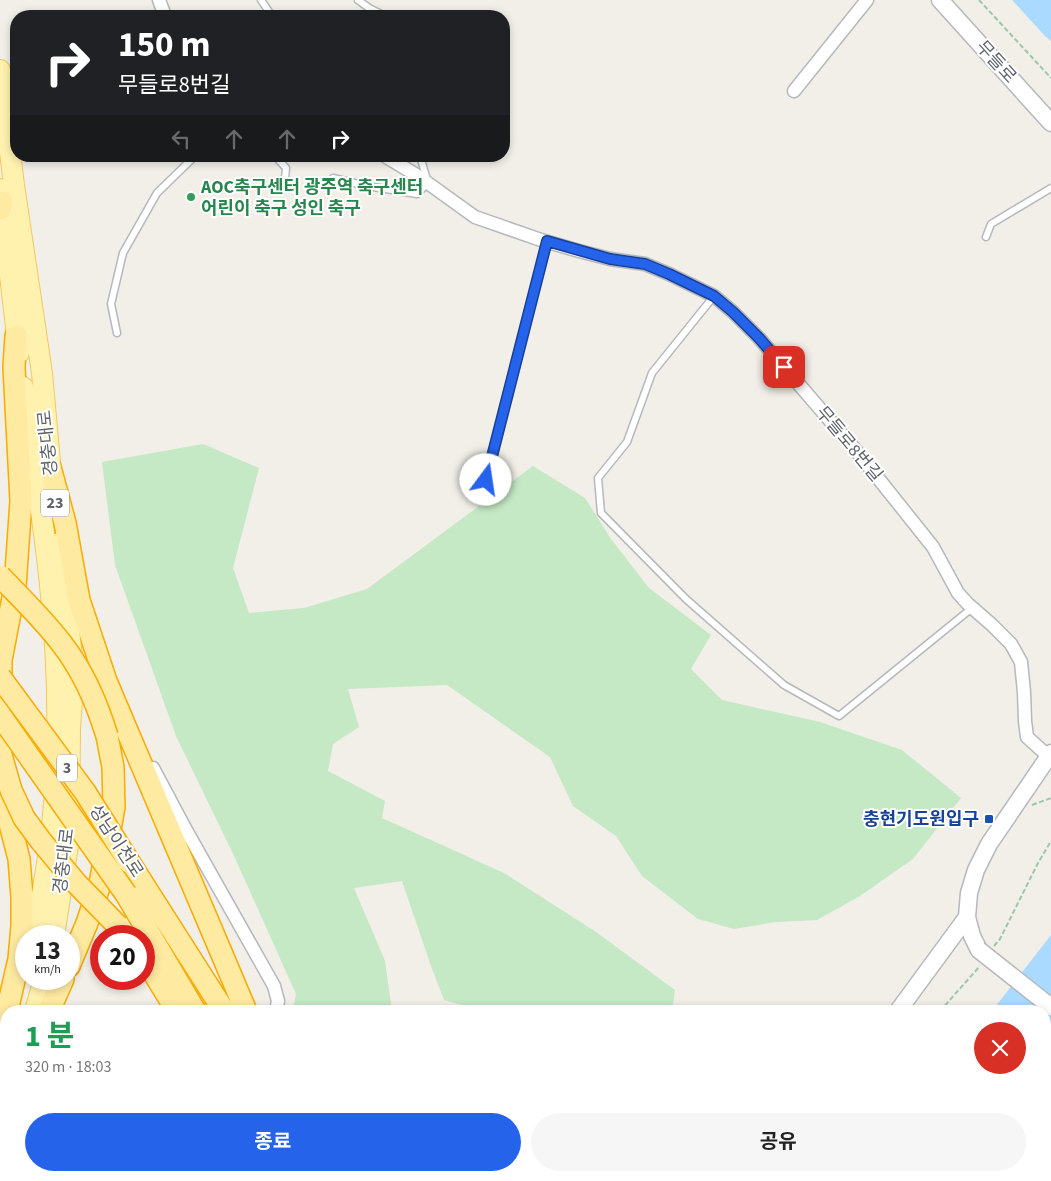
<!DOCTYPE html>
<html lang="ko">
<meta charset="utf-8">
<style>
:root{--surface:#fff;--page:#f6f6f6;--text:#222;--muted:#767676;--accent:#2563eb}
body{margin:0;font-family:"Source Sans 3","Noto Sans KR",sans-serif;background:var(--page);color:var(--text);height:100vh;display:flex;flex-direction:column;font-size:19px;white-space:nowrap}
*{box-sizing:border-box;margin:0}
p{font-size:16px;color:var(--muted)}
.icon{flex:none;width:28px;height:28px;fill:none;stroke:currentColor;stroke-width:2;stroke-linecap:round;stroke-linejoin:round}
.map{position:relative;flex:1;overflow:hidden}
.sheet{position:absolute;left:0px;top:1005px;width:1051px;height:176px;display:flex;flex-direction:column;background:var(--surface);border-radius:20px 20px 0 0;box-shadow:0 2px 8px #0003}
.sheet>*{flex:none}
.banner{position:absolute;left:10px;top:10px;width:500px;height:152px;border-radius:20px;box-shadow:0 2px 8px #0003;background:#202124;color:#fff;overflow:hidden}
.speed{position:absolute;left:15px;top:925px;display:flex;gap:10px;font-size:25px;font-weight:700;text-align:center}
.speed>*{display:grid;place-content:center;width:65px;height:65px;border-radius:50%;background:var(--surface);box-shadow:0 2px 8px #0003;line-height:1}
.speed small{font-size:12px;font-weight:400}
.speed .limit{border:8px solid #d22;background:#fff;color:#111}
.pin{position:absolute;display:grid;place-items:center;width:42px;height:42px;color:#fff;margin:-21px;border-radius:10px;box-shadow:0 2px 8px #0006}
.me{position:absolute;width:55px;margin:-28px;rotate:14deg;stroke-linejoin:round;filter:drop-shadow(0 0 4px #0008)}
.turn{display:flex;align-items:center;gap:18px;height:105px;padding:0 25px;font-size:22px}
.turn .icon{width:65px;height:65px;stroke-width:2.5}
.turn b{display:block;font-size:35px;line-height:42px}
.lanes{display:flex;align-items:center;height:48px;padding:0 25px;background:#0003;justify-content:center;gap:25px;direction:ltr}
.lanes .off{opacity:.35}
.round{display:grid;place-items:center;flex:none;width:52px;height:52px;border-radius:26px;background:var(--page)}
.head{display:flex;align-items:center;justify-content:space-between;height:85px;padding:0 25px}
h1{font-size:30px;font-weight:700;line-height:38px;color:#1e9e55}
.primary-button{display:flex;gap:10px;margin-top:auto;padding:10px 25px}
.primary-button a{flex:1;height:58px;border-radius:30px;background:var(--accent);color:#fff;font-size:20px;font-weight:700;line-height:58px;text-align:center}
.primary-button a+a{background:var(--page);color:var(--text)}
.map>svg:first-child{display:block}
.green{fill:#c5e8c5}
.water{fill:#aadaff}
.lines{fill:none;stroke-linecap:round;stroke-linejoin:round}
.service-casing{stroke:#b5b8bc;stroke-width:9}
.minor-casing{stroke:#b5b8bc;stroke-width:15}
.tertiary-casing{stroke:#b5b8bc;stroke-width:19}
.primary-casing{stroke:#f2c960;stroke-width:22}
.trunk-casing{stroke:#f9ab00;stroke-width:24}
.path{stroke:#9cc7a9;stroke-width:2;stroke-dasharray:5 2.5;stroke-linecap:butt}
.service{stroke:#fff;stroke-width:6}
.minor{stroke:#fff;stroke-width:12}
.tertiary{stroke:#fff;stroke-width:16}
.primary{stroke:#fff2af;stroke-width:20}
.trunk{stroke:#feeaa1;stroke-width:21}
.tertiary-bridge-casing{stroke:#b5b8bc;stroke-width:19;stroke-linecap:butt}
.trunk-bridge-casing{stroke:#f9ab00;stroke-width:24;stroke-linecap:butt}
.tertiary-bridge{stroke:#fff;stroke-width:16}
.trunk-bridge{stroke:#feeaa1;stroke-width:21}
.route-casing{stroke:#184099;stroke-width:12}
.route{stroke:#2563eb;stroke-width:9}
.leisure-dot{fill:#2e9e5b;stroke:#fff;stroke-width:2}
.transit-dot{fill:#1a4fb4;stroke:#fff;stroke-width:2}
.labels{text-anchor:middle;dominant-baseline:central;stroke-width:4;stroke-linejoin:round;paint-order:stroke}
.shield{fill:#fff;stroke:#8f9295;stroke-width:1}
.shield-label{font-size:16px;font-weight:bold;fill:#5f6368}
.street-label{font-size:18px;fill:#5f6368;stroke:#fff}
.leisure-label{font-size:18px;font-weight:bold;fill:#27864d;stroke:#fff;text-anchor:start}
.transit-label{font-size:18px;font-weight:bold;fill:#164399;stroke:#fff;text-anchor:end}
</style>
<div class="map">
<svg width="1051" height="1181" viewBox="0 0 1051 1181">
<rect width="100%" height="100%" fill="#f1efe8"/>
<!-- green -->
<path class="green" d="M203 444 259 468 233 568 249 613 304 608 367 589 533 466 585 498 611 539 649 588 711 635 691 669 722 700 820 722 902 750 961 798 913 859 860 896 817 920 776 922 734 929 698 919 642 876 616 836 573 806 550 757 447 685 348 689 359 727 333 744 328 771 385 801 382 818 504 873 596 932 675 990 672 1011H484L444 1000 431 966 402 881 354 888 385 961 392 1011H293L296 994 235 858 176 736 115 565 102 462Z
M341 1175H732L725 1181H343Z"/>
<!-- water -->
<path class="water" d="M1012 0H1051V41L1045 36Z
M1051 935V1032L1045 1041V1011H992Z
M807 1175H891L883 1181H799Z"/>
<g class="lines">
<!-- service casing -->
<g class="service-casing">
<path id="service" d="M261 0 272 16
M358 0 369 8 385 16
M275 156 286 168 284 189
M333 178 367 186 417 194 428 183 420 156
M986 237 991 224 1051 188
M714 296 652 373 627 442 598 478 601 513 686 599 784 685 839 716 972 608
M117 333 111 304 123 253 157 193 195 156
M485 480 547 241"/>
</g>
<!-- minor casing -->
<g class="minor-casing">
<path id="minor" d="M159 0 165 16
M794 91 867 0
M385 156 418 176 475 217 541 240 579 251 610 259 645 264 669 274 714 296 733 312 759 338 858 453 933 547 958 593 968 604 992 625 1011 644 1021 662 1024 692 1025 721 1027 737 1048 756
M153 768 186 830 274 986 278 1001 276 1011
M1045 1075 1051 1069
M248 1175 249 1181
M7 1181 12 1175
M938 1181 945 1175"/>
</g>
<!-- tertiary casing -->
<g class="tertiary-casing">
<path id="tertiary" d="M940 0 1051 123
M979 950 972 936 967 917 969 893 976 870 989 844 1051 753
M898 1011 967 917
M739 1181 746 1175"/>
</g>
<!-- primary casing -->
<g class="primary-casing">
<path id="primary" d="M0 70 14 185 42 373 52 484
M0 189 19 353
M23 387C40 503 60 620 57 738
M34 936C45 885 52 834 56 782
M54 936 69 839 70 728 74 674 59 543
M35 1011 44 979
M0 1105 6 1091"/>
</g>
<!-- trunk casing -->
<g class="trunk-casing">
<path id="trunk" d="M0 209 2 202
M50 467 65 523 79 600 106 681 246 1011
M1 755V660L15 587 21 501 14 367 16 336
M0 794 10 824 19 859 22 897V926L19 959 7 1011
M129 862 224 1011
M126 894 195 1011
M144 957 177 1011
M69 966 87 923 100 884 114 807 113 767 107 736
M49 1011 63 979
M0 1048 6 1017
M0 1128 6 1113
M0 1148 6 1136
M268 1175 271 1181
M285 1175 288 1181
M316 1175 319 1181"/>
</g>
<!-- path -->
<path class="path" d="M979 0 1051 78
M1032 805 1051 798
M994 946 1000 939 1038 863 1051 841
M940 1011 980 966
M766 1181 773 1175"/>
<!-- service -->
<use href="#service" class="service"/>
<!-- minor -->
<use href="#minor" class="minor"/>
<!-- tertiary -->
<use href="#tertiary" class="tertiary"/>
<!-- primary -->
<use href="#primary" class="primary"/>
<!-- trunk -->
<use href="#trunk" class="trunk"/>
<!-- tertiary-bridge casing -->
<g class="tertiary-bridge-casing">
<path id="tertiary-bridge" d="M979 950 1051 1007"/>
</g>
<!-- trunk-bridge casing -->
<g class="trunk-bridge-casing">
<path id="trunk-bridge" d="M0 576C21 598 44 620 62 644 83 671 97 703 107 736
M0 677 85 792 129 862
M0 715 126 894
M1 755 11 790 24 818 41 841 76 883 118 926"/>
</g>
<!-- tertiary-bridge -->
<use href="#tertiary-bridge" class="tertiary-bridge"/>
<!-- trunk-bridge -->
<use href="#trunk-bridge" class="trunk-bridge"/>
</g>
<g class="lines">
<!-- route casing -->
<g class="route-casing">
<path id="route" d="M486 480 547 241 610 259 645 264 669 274 714 296 733 312 759 338 784 367"/>
</g>
<!-- route -->
<use href="#route" class="route"/>
</g>
<!-- markers -->
<circle class="leisure-dot" cx="191" cy="197" r="5"/>
<rect class="transit-dot" x="984" y="814" width="10" height="10" rx="2.5"/>
<g class="labels">
<!-- shield labels -->
<g class="shield">
<rect x="41" y="489.5" width="28" height="27" rx="4"/>
<rect x="57" y="754.5" width="20" height="27" rx="4"/>
</g>
<g class="shield-label">
<text x="55" y="503">23</text>
<text x="67" y="768">3</text>
</g>
<!-- street labels -->
<g class="street-label">
<text transform="translate(996 62) rotate(48)">무들로</text>
<text transform="translate(48 443) rotate(-96)">경충대로</text>
<text transform="translate(849 444) rotate(50)">무들로8번길</text>
<text transform="translate(116 841) rotate(57)">성남이천로</text>
<text transform="translate(64 861) rotate(-83)">경충대로</text>
</g>
<!-- leisure labels -->
<g class="leisure-label">
<text x="201" y="187">AOC축구센터 광주역 축구센터<tspan x="201" dy="21">어린이 축구 성인 축구</tspan></text>
</g>
<!-- transit labels -->
<g class="transit-label">
<text x="979" y="819">충현기도원입구</text>
</g>
</g>
</svg>
<div class="speed"><div>13<small>km/h</small></div><div class="limit">20</div></div>
<div class="pin" style="left:784px;top:367px;background:#d93025"><svg class="icon" aria-label="arrive" viewBox="0 0 24 24"><path d="M6 21V4h12l-3 4 3 4H6"/></svg></div>
<svg class="me" style="left:486px;top:480px" viewBox="-20 -20 40 40"><circle r="19" fill="#fff"/><path d="M0-13L10 11 0 6-10 11z" fill="#2563eb"/></svg>
<div class="banner">
<div class="turn"><svg class="icon" aria-label="right" viewBox="0 0 24 24"><path d="M7 20v-9h11M14 6l5 5-5 5"/></svg><div><b>150 m</b>무들로8번길</div></div>
<div class="lanes"><svg class="icon off" aria-label="left" viewBox="0 0 24 24"><path d="M17 20v-9H6M10 6l-5 5 5 5"/></svg><svg class="icon off" aria-label="ahead" viewBox="0 0 24 24"><path d="M12 20V5M6 11l6-6 6 6"/></svg><svg class="icon off" aria-label="ahead" viewBox="0 0 24 24"><path d="M12 20V5M6 11l6-6 6 6"/></svg><svg class="icon" aria-label="right" viewBox="0 0 24 24"><path d="M7 20v-9h11M14 6l5 5-5 5"/></svg></div>
</div>
<section class="sheet">
<div class="head"><div><h1>1 분</h1><p>320 m · 18:03</p></div><a class="round" style="background:#d93025;color:#fff"><svg class="icon" aria-label="close" viewBox="0 0 24 24"><path d="M6 6l12 12M18 6L6 18"/></svg></a></div>
<div class="primary-button"><a>종료</a><a>공유</a></div>
</section>
</div>
